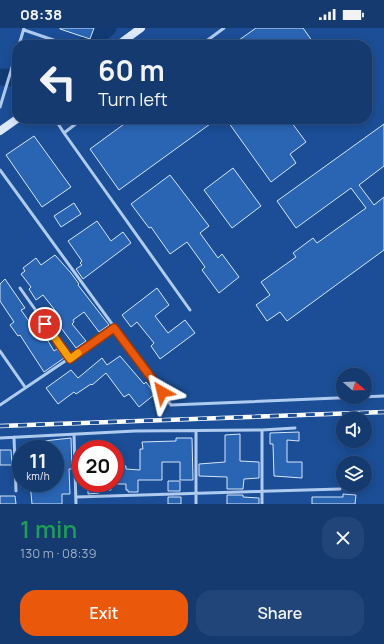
<!DOCTYPE html>
<meta charset="utf-8">
<style>
:root{--surface:#143a70;--page:#214578;--text:#f1f3f6;--muted:#9dadc3;--line:#335483;--accent:#ea580c}
body{margin:0;font-family:Manrope,sans-serif;background:var(--page);color:var(--text);height:100vh;display:flex;flex-direction:column;font-size:15px;white-space:nowrap}
*{box-sizing:border-box;margin:0}
p{font-size:13px;color:var(--muted)}
.icon{flex:none;width:22px;height:22px;fill:none;stroke:currentColor;stroke-width:2;stroke-linecap:round;stroke-linejoin:round}
.map{position:relative;height:476px;overflow:hidden}
.sheet{display:flex;flex-direction:column;background:var(--surface);flex:1}
.sheet>*{flex:none}
.banner{position:absolute;left:12px;top:12px;width:360px;height:84px;border-radius:16px;box-shadow:0 2px 10px #0003,0 0 0 1px var(--line);background:#143a70;color:var(--text);overflow:hidden}
.needle{width:26px;rotate:109deg}
.buttons{position:absolute;left:336px;top:340px;display:grid;gap:8px}
.buttons a{display:grid;place-items:center;width:36px;height:36px;border-radius:50%;background:var(--surface);box-shadow:0 2px 10px #0003,0 0 0 1px var(--line);font-size:20px}
.speed{position:absolute;left:12px;top:412px;display:flex;gap:8px;font-size:20px;font-weight:700;text-align:center}
.speed>*{display:grid;place-content:center;width:52px;height:52px;border-radius:50%;background:var(--surface);box-shadow:0 2px 10px #0003,0 0 0 1px var(--line);line-height:1}
.speed small{font-size:10px;font-weight:400}
.speed .limit{border:6px solid #d22;background:#fff;color:#111}
.pin{position:absolute;display:grid;place-items:center;width:34px;height:34px;color:#fff;margin:-17px;border:2px solid #fff;border-radius:50%;box-shadow:0 1px 4px #0007}
.me{position:absolute;width:44px;margin:-22px;rotate:323deg;stroke-linejoin:round;filter:drop-shadow(0 0 3px #0008)}
.turn{display:flex;align-items:center;gap:14px;height:84px;padding:0 20px;font-size:18px}
.turn .icon{width:52px;height:52px;stroke-width:2.5}
.turn b{display:block;font-size:28px;line-height:34px}
.round{display:grid;place-items:center;flex:none;width:42px;height:42px;border-radius:16px;background:var(--page)}
.headline{display:flex;align-items:center;justify-content:space-between;height:68px;padding:0 20px}
h1{font-size:24px;font-weight:600;line-height:30px;color:#1e9e55}
.action{display:flex;gap:8px;margin-top:auto;padding:8px 20px}
.action a{flex:1;height:46px;border-radius:16px;background:var(--accent);color:#fff;font-size:16px;font-weight:600;line-height:46px;text-align:center}
.action a+a{background:var(--page);color:var(--text)}
.status{display:flex;justify-content:space-between;align-items:center;height:28px;padding:0 20px;background:var(--surface);direction:ltr}
.status svg{height:11px;fill:currentColor}
.map>svg:first-child{display:block}
.lines{fill:none;stroke-linecap:round;stroke-linejoin:round}
.river{stroke:#123a74;stroke-width:17}
.building{fill:#2a65b4;stroke:#d5e6fb}
.lane{stroke:#afcbf0;stroke-width:3}
.secondary{stroke:#dce9fb;stroke-width:8}
.rail-casing{stroke:#fff;stroke-width:4.5}
.rail{stroke:#1b4e96;stroke-width:3;stroke-dasharray:9;stroke-linecap:butt}
.route-casing{stroke:#983908;stroke-width:10}
.route{stroke:#ea580c;stroke-width:7}
.slow{stroke:#f59e0b;stroke-width:7}
</style>
<div class="status"><b>08:38</b><svg viewBox="0 0 49 12"><path d="M0 12V9h3v3zM5 12V6h3v6zM10 12V3h3v9zM15 12V0h3v12zM26 1h20v11H26zM47 4h2v5h-2z"/></svg></div>
<div class="map">
<svg width="384" height="476" viewBox="0 0 384 476">
<rect width="100%" height="100%" fill="#1b4e96"/>
<g class="lines">
<!-- river -->
<path class="river" d="M85 17 108 0
M0 49 17 50"/>
</g>
<!-- building -->
<path class="building" d="M60 0H94L90 11 60 1Z
M256 0H303L315 17H232Z
M131 91H217L119 162 90 121Z
M226 91H265L269 96 276 91H289L306 114 290 126 296 135 271 154Z
M384 96V138L359 157 374 177 384 169V222L287 293 280 284 267 293 256 277 270 267 261 254 296 229 293 225 313 210 317 215 366 180 351 160 296 200 277 173Z
M34 108 71 159 42 179 6 127Z
M233 140 261 178 232 200 204 162Z
M170 147 209 198 200 205 218 230 222 226 239 249 219 265 202 242 205 239 187 214 170 226 151 199 149 200 131 176Z
M74 175 81 186 61 199 54 188Z
M97 193 111 213 123 204 131 215 83 251 76 241 82 237 80 235 82 233 68 213Z
M55 227 71 245 79 256 78 257 109 297 99 304 84 284 73 292 74 294 72 296 86 313 76 320 53 289 58 286 43 267 36 272 29 261 31 259 21 246 25 243 23 240 36 230 41 237Z
M5 251 25 280 21 282 38 306 42 303 54 323 57 321 64 330 44 344 20 307 18 308 10 297 14 294 0 273V256Z
M157 260 169 277 155 288 168 305 185 292 195 305 160 331 151 318 154 315 137 294 131 299 122 287Z
M120 328 144 356 146 354 155 366 139 379 129 366 124 369 106 345 92 357 91 356 76 366 74 364 58 376 46 360 71 342 78 350 102 330 107 337Z
M299 404V413L287 412V434H302V450L274 448 273 416H270V405Z
M240 406V433L259 434V450L244 451 243 461H227V449L199 448V436L225 434V407Z
M71 410 72 441H69L70 466H62V476H32L30 455H55V421H34V414Z
M176 410H192L193 452H180V434H162V452H138V464H128V462H126V456H115V438H126V441L140 442V421H143L142 414 176 413Z
M0 422H11L12 437H0Z
M168 453H180V463H168Z
M88 455H111V462H99V465L88 466Z
M343 466 356 467 355 476H312V469H343Z
M227 467H243V469L259 470V476H227Z
M0 468H15L16 476H0Z
M168 469H181V476H168Z"/>
<g class="lines">
<!-- lane -->
<path class="lane" d="M24 2 68 17
M19 17 24 0
M201 17 224 0
M0 79 17 23
M55 91 64 105
M82 91 64 105 190 282
M0 142 171 377 384 368
M20 260 70 331
M0 323 25 359
M0 377 114 300
M74 407 76 476
M14 409 16 463
M0 410 135 403 262 402 295 400
M76 469 340 461
M196 476V403
M262 476V402"/>
<!-- secondary -->
<path class="secondary" d="M118 17 141 0
M0 103 17 91"/>
<!-- rail casing -->
<g class="rail-casing">
<path id="rail" d="M0 398 384 384"/>
</g>
<!-- rail -->
<use href="#rail" class="rail"/>
</g>
<g class="lines">
<!-- route casing -->
<g class="route-casing">
<path id="route" d="M45 296 70 331 114 300 162 364"/>
</g>
<!-- route -->
<use href="#route" class="route"/>
<!-- slow -->
<path class="slow" d="M55 310 70 331 78 325"/>
</g>
</svg>
<div class="buttons">
<a><svg class="needle" viewBox="-14 -14 28 28"><path d="M0-13l5 13h-10z" fill="#e53935"/><path d="M0 13l5-13h-10z" fill="#9dadc3"/></svg></a>
<a><svg class="icon" aria-label="sound" viewBox="0 0 24 24"><path d="M4 9h4l5-4v14l-5-4H4zM17 9q2 3 0 6"/></svg></a>
<a><svg class="icon" aria-label="layers" viewBox="0 0 24 24"><path d="M12 4l9 5-9 5-9-5zM3 14l9 5 9-5"/></svg></a>
</div>
<div class="speed"><div>11<small>km/h</small></div><div class="limit">20</div></div>
<div class="pin" style="left:45px;top:296px;background:#d93025"><svg class="icon" aria-label="arrive" viewBox="0 0 24 24"><path d="M6 21V4h12l-3 4 3 4H6"/></svg></div>
<svg class="me" style="left:162px;top:364px" viewBox="-20 -20 40 40"><path d="M0-17L14 15 0 8-14 15z" fill="#ea580c" stroke="#fff" stroke-width="4"/></svg>
<div class="banner">
<div class="turn"><svg class="icon" aria-label="left" viewBox="0 0 24 24"><path d="M17 20v-9H6M10 6l-5 5 5 5"/></svg><div><b>60 m</b>Turn left</div></div>
</div>
</div>
<section class="sheet">
<div class="headline"><div><h1>1 min</h1><p>130 m · 08:39</p></div><a class="round"><svg class="icon" aria-label="close" viewBox="0 0 24 24"><path d="M6 6l12 12M18 6L6 18"/></svg></a></div>
<div class="action"><a>Exit</a><a>Share</a></div>
</section>
